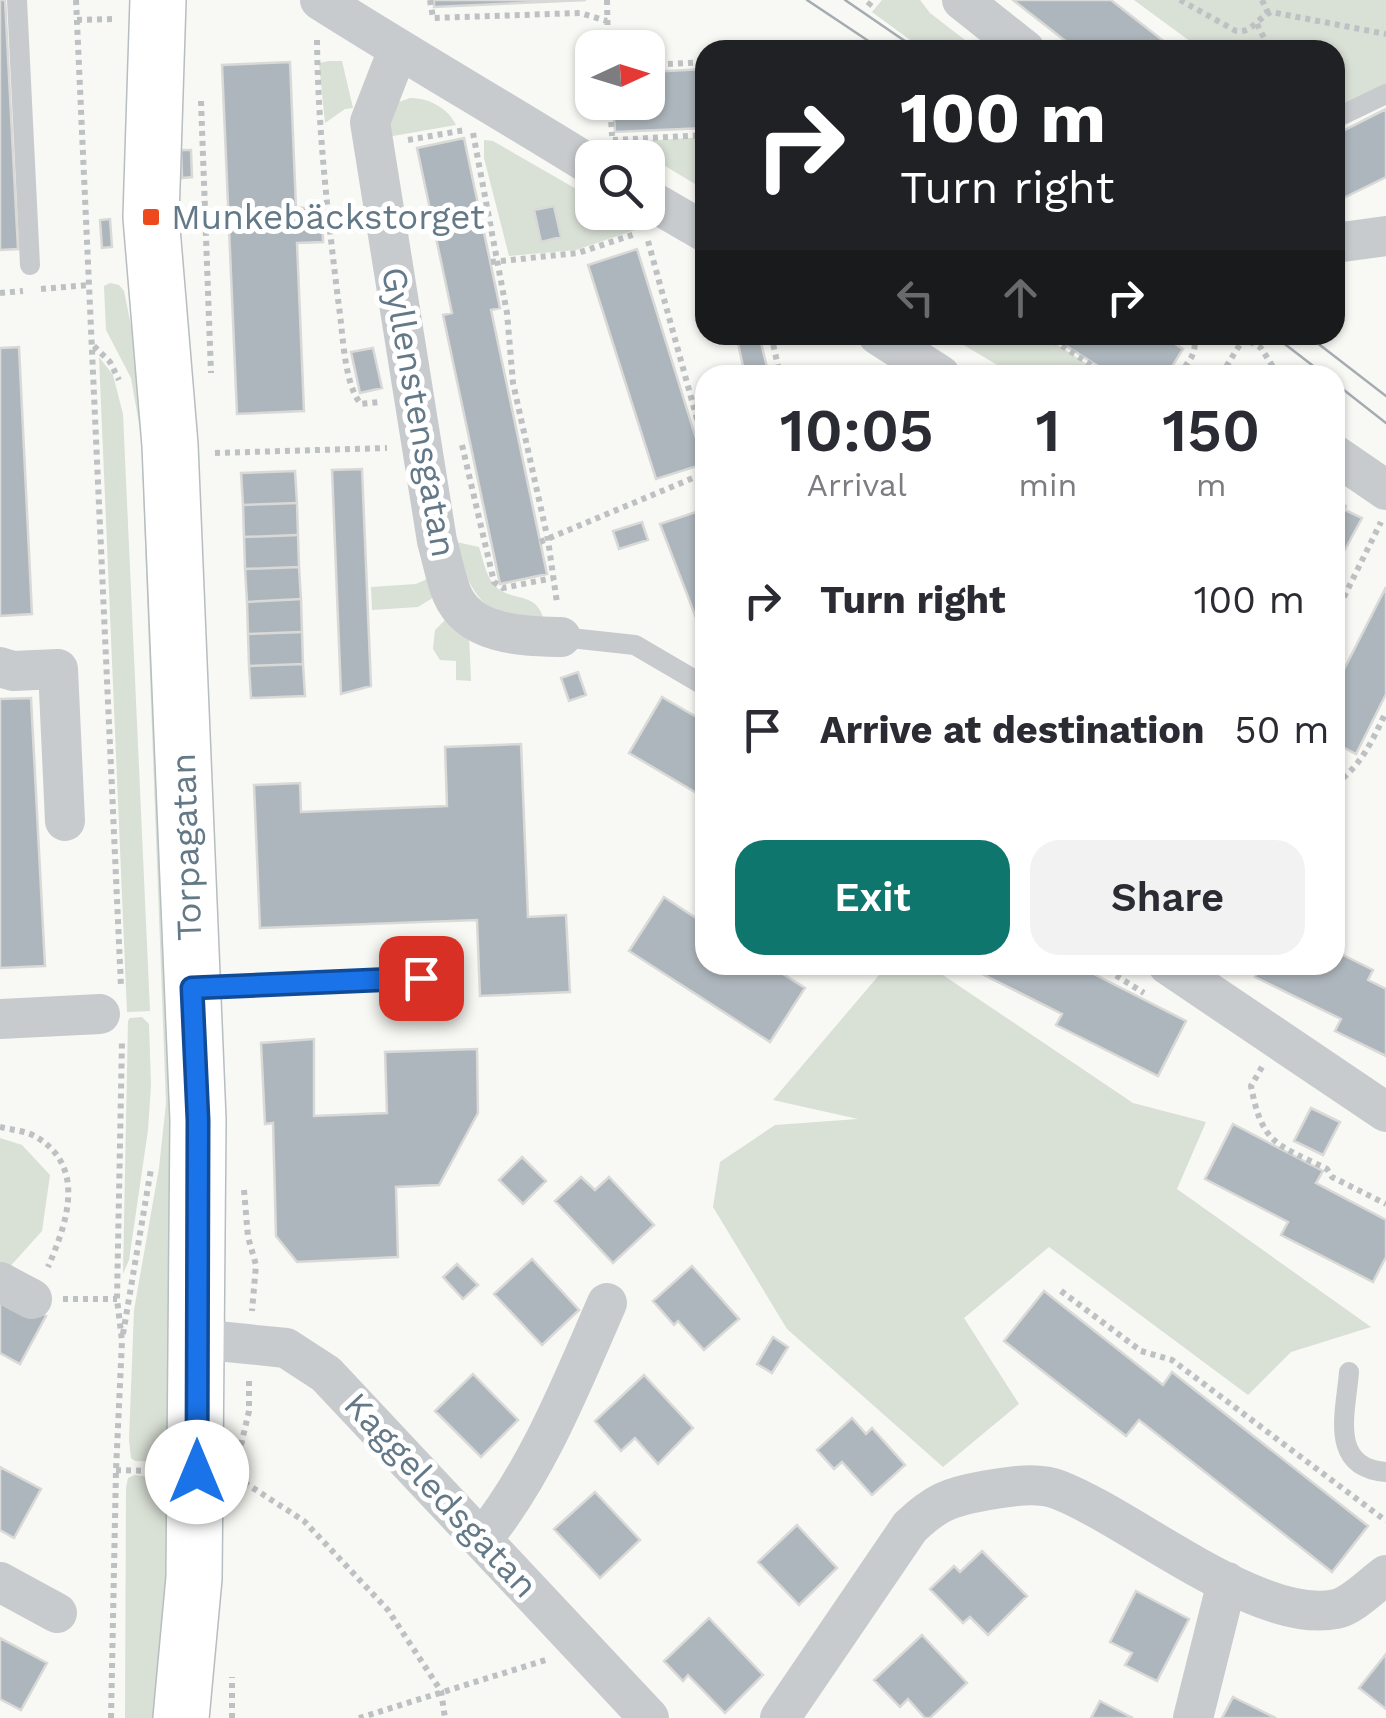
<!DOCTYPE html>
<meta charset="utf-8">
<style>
:root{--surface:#fff;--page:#f2f2f3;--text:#2b2b33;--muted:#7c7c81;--accent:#0f766e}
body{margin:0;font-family:"Work Sans",sans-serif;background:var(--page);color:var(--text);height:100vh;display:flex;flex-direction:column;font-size:38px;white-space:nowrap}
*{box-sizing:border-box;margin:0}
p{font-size:32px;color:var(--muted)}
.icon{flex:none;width:55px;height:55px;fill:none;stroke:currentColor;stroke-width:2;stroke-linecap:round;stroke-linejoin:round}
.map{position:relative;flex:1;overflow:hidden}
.side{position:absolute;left:695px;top:365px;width:650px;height:610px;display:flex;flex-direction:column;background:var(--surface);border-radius:30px;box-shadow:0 2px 8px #0004}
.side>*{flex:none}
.hud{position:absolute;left:695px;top:40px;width:650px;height:305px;border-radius:30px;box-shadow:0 2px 8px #0004;background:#202124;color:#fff;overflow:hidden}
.needle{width:65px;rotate:86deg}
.tools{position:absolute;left:575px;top:30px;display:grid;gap:20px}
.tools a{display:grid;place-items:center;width:90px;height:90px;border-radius:20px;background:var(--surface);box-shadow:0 2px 8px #0004;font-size:50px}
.pin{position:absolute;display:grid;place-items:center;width:85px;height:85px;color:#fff;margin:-42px;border-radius:20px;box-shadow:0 5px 15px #0006}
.me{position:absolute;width:110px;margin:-55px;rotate:0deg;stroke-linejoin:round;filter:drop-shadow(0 0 8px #0008)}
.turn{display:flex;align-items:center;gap:35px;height:210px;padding:0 40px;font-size:45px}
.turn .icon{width:130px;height:130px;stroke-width:2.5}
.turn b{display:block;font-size:70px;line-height:85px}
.lanes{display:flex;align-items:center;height:95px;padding:0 40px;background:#0003;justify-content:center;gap:50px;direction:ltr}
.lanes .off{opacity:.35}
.eta{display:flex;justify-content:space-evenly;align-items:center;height:170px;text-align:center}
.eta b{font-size:60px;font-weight:600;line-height:70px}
.cta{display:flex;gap:20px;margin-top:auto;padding:20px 40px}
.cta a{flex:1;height:115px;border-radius:30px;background:var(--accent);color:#fff;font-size:40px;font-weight:600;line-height:115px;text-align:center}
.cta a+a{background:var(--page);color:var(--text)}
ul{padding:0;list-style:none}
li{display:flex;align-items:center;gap:30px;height:130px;padding:0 40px}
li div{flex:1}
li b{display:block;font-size:38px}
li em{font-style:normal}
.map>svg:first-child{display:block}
.green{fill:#d9e0d5}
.building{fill:#adb6bc;stroke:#d9d9d7;stroke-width:2.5}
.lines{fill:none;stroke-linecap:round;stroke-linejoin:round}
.secondary-casing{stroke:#b7bdc1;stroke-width:58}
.path{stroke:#bec1c3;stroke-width:6;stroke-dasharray:5 5;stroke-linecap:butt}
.lane{stroke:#c7cbce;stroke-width:20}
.street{stroke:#c7cbce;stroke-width:40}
.secondary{stroke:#fff;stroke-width:55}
.tram{stroke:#a5acb1;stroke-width:2.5}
.route-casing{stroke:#114b97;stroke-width:25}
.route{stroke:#1a73e8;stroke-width:18}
.poi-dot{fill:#ee491d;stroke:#fff;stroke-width:4}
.labels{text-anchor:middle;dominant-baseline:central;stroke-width:10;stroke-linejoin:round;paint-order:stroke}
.poi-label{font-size:35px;fill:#647987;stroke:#fff;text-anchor:start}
.street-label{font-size:35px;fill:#647987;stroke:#fff}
</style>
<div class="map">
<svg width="1386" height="1718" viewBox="0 0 1386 1718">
<rect width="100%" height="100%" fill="#f8f8f4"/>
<!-- green -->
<path class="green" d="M882 0H920L930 13 978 50H924L872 12Z
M1134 0H1386V84L1335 111V50H1202Z
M329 61H342L353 108 345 109 325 123 319 63Z
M410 98C429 98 448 108 456 125L387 137V122L399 102Z
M705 137V190L627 143 629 142Z
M484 140 493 141 592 198V212L616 213 638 229 576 250 509 256 484 158Z
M110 283 119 285 124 291 140 370 173 1073 170 1460 166 1462 135 1461 131 1458 129 1440 134 1310 159 1168 166 1103 141 435 131 378 106 330 104 286Z
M955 335 975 339 978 335H1042L1104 375H1014L952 338Z
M99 357 113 375 123 414 150 1011 127 1012Z
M452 541 479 547C483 559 486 577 495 586 511 602 535 591 543 617 482 627 470 587 452 541Z
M427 579 434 597 418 607 372 610 371 587 416 584Z
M448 617 469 634 471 681 456 680V661L440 660 433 649 435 630Z
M892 965H928L1133 1103 1206 1122 1177 1189 1371 1327 1291 1352 1248 1395 1049 1247 964 1318 1019 1404 943 1467 787 1329 713 1207 720 1162 775 1125 858 1119 773 1100 885 968Z
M142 1017 149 1024 151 1085 148 1130 129 1260 123 1274 128 1021 130 1018Z
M0 1138 22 1145 50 1175 42 1231 6 1271 0 1268Z
M135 1475 160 1479 169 1485 173 1620 158 1718H125L126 1488 128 1478Z"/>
<!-- building -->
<path class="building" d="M0 0H5L18 249 0 250Z
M434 0H586L434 7Z
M1013 0H1111L1175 50H1077Z
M290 62 296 208 322 207 323 242 297 243 304 411 237 414 222 65Z
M705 69V128L615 132 613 102H648V72Z
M1386 109V177L1335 202V135Z
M464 138 500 308 491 310 547 574 500 584 443 315 452 313 417 148Z
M181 150H191L192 177 182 178Z
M554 206 561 237 541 242 534 210Z
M110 219 112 247 102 248 100 220Z
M637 249 704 464 656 479 588 265Z
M759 335 769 375H745L737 339Z
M1049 335H1161L1183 349 1167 375H1112Z
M19 347 32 614 0 616V348Z
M373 348 382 388 360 393 351 352Z
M362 469 371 686 341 694 332 470Z
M295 471 297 503 243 505 241 473Z
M1335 501 1346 506 1345 510 1362 518 1335 568Z
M297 503 298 535 244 537 243 505Z
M705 509V641L660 524Z
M642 522 648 540 619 549 613 531Z
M298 535 299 567 245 569 244 537Z
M299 567 301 599 247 602 245 569Z
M1386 587V694L1356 754 1335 743V687Z
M301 599 302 632 248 634 247 602Z
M302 632 303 664 249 666 248 634Z
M303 664 305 696 251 698 249 666Z
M578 672 586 695 569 701 561 678Z
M662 697 705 722V798L629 753Z
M31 698 45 966 0 968V699Z
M521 744 528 917 566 915 570 992 480 996 477 920 260 928 254 785 300 783 301 812 447 806 445 747Z
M664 897 705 924V965H769L805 988 770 1042 629 951Z
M1335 951 1373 970 1368 980 1386 989V1056L1335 1031 1341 1019 1255 977 1261 965H1335Z
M979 965H1088L1086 970 1186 1021 1158 1076 1056 1025 1062 1014 976 971Z
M314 1039V1116L387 1113 385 1052 477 1049 478 1113 439 1185 396 1187 398 1257 297 1262 276 1236 273 1123 265 1124 261 1043Z
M1311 1108 1340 1122 1323 1155 1294 1141Z
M1233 1124 1323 1171 1316 1183 1386 1220V1257L1373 1282 1281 1235 1288 1222 1205 1179Z
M522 1157 546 1181 523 1204 499 1180Z
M581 1177 595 1190 609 1177 654 1225 613 1263 555 1201Z
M532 1259 579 1310 542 1345 494 1294Z
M457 1264 478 1285 463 1299 443 1277Z
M692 1266 739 1319 704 1350 678 1321 674 1325 653 1301Z
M0 1290 46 1316 20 1364 0 1353Z
M1044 1291 1163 1385 1172 1372 1368 1526 1332 1572 1139 1420 1126 1436 1004 1341Z
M773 1337 788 1347 772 1373 757 1364Z
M473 1374 518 1420 481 1457 435 1411Z
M644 1375 693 1428 658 1464 635 1438 621 1451 595 1421Z
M852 1418 866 1434 872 1428 905 1465 872 1495 842 1462 834 1469 817 1450Z
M0 1467 41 1489 14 1538 0 1530Z
M595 1492 640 1540 600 1578 554 1529Z
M797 1525 837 1568 799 1605 758 1562Z
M982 1551 1027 1596 988 1635 970 1617 963 1623 930 1589 954 1566 960 1572Z
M1136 1591 1189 1619 1157 1681 1125 1665 1132 1653 1110 1642Z
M709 1618 763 1675 725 1713 688 1675 683 1681 664 1661Z
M922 1635 967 1683 930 1718H925L908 1699 900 1707 874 1680Z
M0 1638 47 1663 21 1710 0 1699Z
M1386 1654V1709L1359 1688Z
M1233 1697 1276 1718H1222Z
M1100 1701 1133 1718H1091Z"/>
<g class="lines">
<!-- secondary casing -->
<g class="secondary-casing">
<path id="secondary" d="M158 0 151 217 170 445 198 1120 194 1578 181 1718"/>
</g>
<!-- path -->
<path class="path" d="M76 0 121 987
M430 0 433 18 580 13 607 21
M607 0 608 48
M1180 0 1236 31C1253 33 1257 18 1271 12L1386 34
M1262 0 1268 13
M868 6 873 0
M77 20 116 19
M1257 24 1270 50
M317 40C318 130 328 218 339 307 343 333 344 385 361 404L379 402
M837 50 838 49
M648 65 705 62
M201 101 211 373
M610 102 612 136
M473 133 507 313 513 383 548 540 557 603
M408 140 465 130
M613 140 705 135
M648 241 705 448
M491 262 578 253 635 234
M41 289 89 285
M0 293 23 291
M771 335 780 375
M1045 335 1107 375
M94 346 110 362 119 380
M1179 375C1188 362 1201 350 1191 335
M1221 375 1244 338 1261 348 1278 375
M462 445 494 582 503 588 553 578
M215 453 387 448
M540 542 705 473
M1335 615 1381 522
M1335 784C1362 765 1372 741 1386 712
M1099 965 1144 993
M1262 1067 1251 1086C1262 1144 1276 1144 1327 1169L1332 1177 1386 1204
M0 1127C12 1130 28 1131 38 1138 87 1169 66 1225 48 1267
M244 1190 248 1237 256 1265 252 1311
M1061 1291 1141 1351 1172 1360 1386 1521
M63 1299H117
M123 1334 151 1169
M241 1445 249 1411V1378
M116 1470 154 1471
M236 1477 304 1521 388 1610 441 1691 445 1718
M111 1718 116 1470 122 1341 117 1299 122 1040
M232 1718V1677
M359 1718 549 1659"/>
<!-- lane -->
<path class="lane" d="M17 0 30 265
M1336 118 1386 94
M561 637 635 645 705 686
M193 988 421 977
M1349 1372C1346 1412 1328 1467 1386 1472"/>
<!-- street -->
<path class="street" d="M320 0C410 57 502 110 592 166
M962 0 1025 50
M398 50 370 122 437 541C442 558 445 577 452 594 470 636 523 636 561 637
M648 199 705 232
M1335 243 1386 236
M878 335 940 375
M1335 455 1386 490
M0 667 13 671 58 669 65 821
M1168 965 1386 1112
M0 1019 100 1014
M0 1282 32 1299
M197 1339 286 1348 326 1374 649 1718
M483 1538C537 1472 573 1381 607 1303
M0 1582 57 1613
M780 1718 910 1527C935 1503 949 1497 983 1491 1007 1487 1036 1481 1059 1490 1133 1519 1258 1625 1336 1609 1352 1606 1372 1585 1386 1575
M1193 1718 1227 1582"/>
<!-- secondary -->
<use href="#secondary" class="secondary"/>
<!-- tram -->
<path class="tram" d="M807 0 882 50
M845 0 918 50
M1273 335 1325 375
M1307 335 1386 396
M1335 383 1386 423"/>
</g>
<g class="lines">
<!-- route casing -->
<g class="route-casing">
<path id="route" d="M197 1472 198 1120 192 988 421 978"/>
</g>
<!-- route -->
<use href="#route" class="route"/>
</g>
<!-- markers -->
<rect class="poi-dot" x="141" y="207" width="20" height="20" rx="5"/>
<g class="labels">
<!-- poi labels -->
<g class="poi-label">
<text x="171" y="217">Munkebäckstorget</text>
</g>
<!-- street labels -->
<g class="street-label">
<text transform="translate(419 412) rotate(80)">Gyllenstensgatan</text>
<text transform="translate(186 847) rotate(-92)">Torpagatan</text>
<text transform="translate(441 1495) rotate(47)">Kaggeledsgatan</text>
</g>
</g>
</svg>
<div class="tools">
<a><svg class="needle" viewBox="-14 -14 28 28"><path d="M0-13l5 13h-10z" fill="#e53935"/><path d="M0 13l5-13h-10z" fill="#7c7c81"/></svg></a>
<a><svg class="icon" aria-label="search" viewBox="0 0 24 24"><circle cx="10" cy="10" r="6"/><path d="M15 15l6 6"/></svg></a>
</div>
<div class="pin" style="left:421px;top:978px;background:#d93025"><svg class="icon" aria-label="arrive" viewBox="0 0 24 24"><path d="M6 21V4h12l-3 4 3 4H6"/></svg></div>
<svg class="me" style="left:197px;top:1472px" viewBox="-20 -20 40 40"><circle r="19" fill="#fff"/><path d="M0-13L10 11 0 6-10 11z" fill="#1a73e8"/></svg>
<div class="hud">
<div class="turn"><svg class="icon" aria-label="right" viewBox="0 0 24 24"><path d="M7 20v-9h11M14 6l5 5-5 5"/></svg><div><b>100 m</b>Turn right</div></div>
<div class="lanes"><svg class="icon off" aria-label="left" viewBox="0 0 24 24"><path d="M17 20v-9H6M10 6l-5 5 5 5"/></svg><svg class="icon off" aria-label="ahead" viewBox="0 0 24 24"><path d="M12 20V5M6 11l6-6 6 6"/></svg><svg class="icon" aria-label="right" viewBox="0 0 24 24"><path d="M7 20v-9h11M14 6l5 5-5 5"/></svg></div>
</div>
<section class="side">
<div class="eta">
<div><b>10:05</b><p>Arrival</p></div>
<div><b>1</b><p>min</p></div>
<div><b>150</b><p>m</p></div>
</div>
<ul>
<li><svg class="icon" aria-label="right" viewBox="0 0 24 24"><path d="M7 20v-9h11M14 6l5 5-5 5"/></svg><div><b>Turn right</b></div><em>100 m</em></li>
<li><svg class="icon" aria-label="arrive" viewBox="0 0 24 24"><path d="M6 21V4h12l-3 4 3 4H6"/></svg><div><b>Arrive at destination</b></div><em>50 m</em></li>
</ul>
<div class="cta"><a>Exit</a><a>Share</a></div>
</section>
</div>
